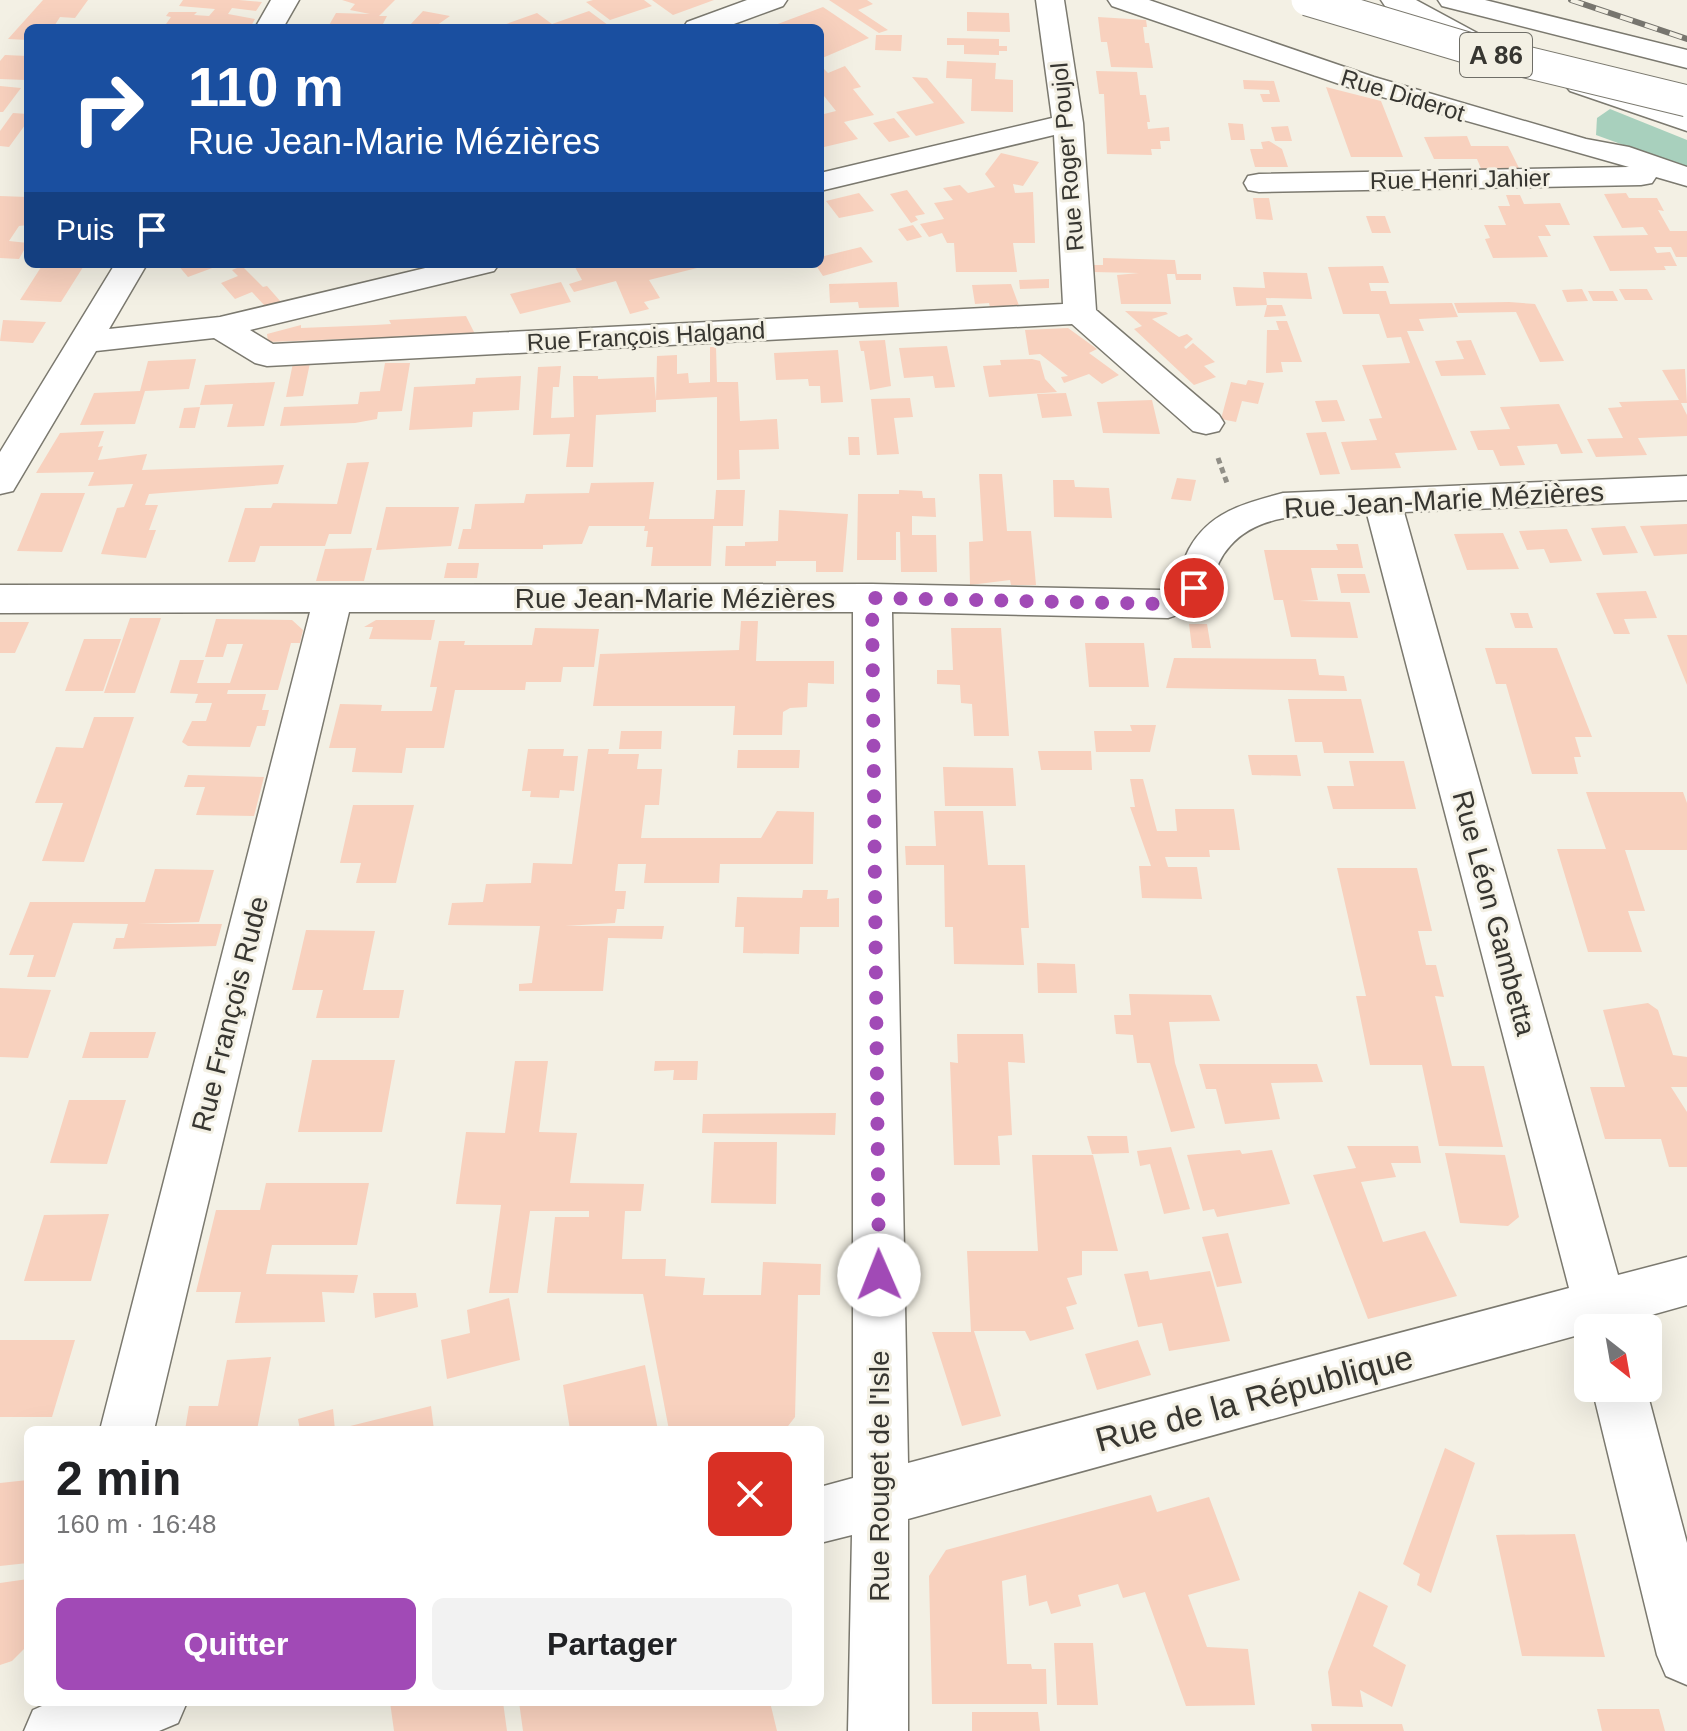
<!DOCTYPE html>
<html lang="fr">
<meta charset="utf-8">
<style>
:root{--surface:#fff;--page:#f2f2f2;--text:#202124;--muted:#757577;--accent:#a14ab6}
body{margin:0;font-family:Helvetica,sans-serif;background:var(--page);color:var(--text);height:100vh;display:flex;flex-direction:column;font-size:30px;white-space:nowrap}
*{box-sizing:border-box;margin:0}
p{font-size:26px;color:var(--muted)}
.icon{flex:none;width:44px;height:44px;fill:none;stroke:currentColor;stroke-width:2;stroke-linecap:round;stroke-linejoin:round}
.map{position:relative;flex:1;overflow:hidden}
.details{position:absolute;left:24px;top:1426px;width:800px;height:280px;display:flex;flex-direction:column;background:var(--surface);border-radius:12px;box-shadow:0 8px 32px #0002}
.details>*{flex:none}
.top-card{position:absolute;left:24px;top:24px;width:800px;height:244px;border-radius:12px;box-shadow:0 8px 32px #0002;background:#1a4fa0;color:#fff;overflow:hidden}
.needle{width:52px;rotate:149deg}
.fabs{position:absolute;left:1574px;top:1314px;display:grid;gap:16px}
.fabs a{display:grid;place-items:center;width:88px;height:88px;border-radius:12px;background:var(--surface);box-shadow:0 8px 32px #0002;font-size:40px}
.pin{position:absolute;display:grid;place-items:center;width:68px;height:68px;color:#fff;margin:-34px;border:4px solid #fff;border-radius:50%;box-shadow:0 2px 8px #0007}
.me{position:absolute;width:88px;margin:-44px;rotate:359deg;stroke-linejoin:round;filter:drop-shadow(0 0 6px #0008)}
.turn{display:flex;align-items:center;gap:28px;height:168px;padding:0 32px;font-size:36px}
.turn .icon{width:104px;height:104px;stroke-width:2.5}
.turn b{display:block;font-size:56px;line-height:68px}
.then{display:flex;align-items:center;height:76px;padding:0 32px;background:#0003;gap:16px;font-size:30px}
.round{display:grid;place-items:center;flex:none;width:84px;height:84px;border-radius:12px;background:var(--page)}
.headline{display:flex;align-items:center;justify-content:space-between;height:136px;padding:0 32px}
h1{font-size:48px;font-weight:700;line-height:60px}
.button{display:flex;gap:16px;margin-top:auto;padding:16px 32px}
.button a{flex:1;height:92px;border-radius:12px;background:var(--accent);color:#fff;font-size:32px;font-weight:700;line-height:92px;text-align:center}
.button a+a{background:var(--page);color:var(--text)}
.map>svg:first-child{display:block}
.green{fill:#a8d0bd}
.building{fill:#f8d1be}
.lines{fill:none;stroke-linecap:round;stroke-linejoin:round}
.minor-casing{stroke:#7b796f;stroke-width:3}
.highway-casing{stroke:#7b796f;stroke-width:3}
.path{stroke:#918f87;stroke-width:5;stroke-dasharray:6 4;stroke-linecap:butt}
.minor{fill:#fff;fill-rule:evenodd}
.highway{fill:#fff;fill-rule:evenodd}
.rail-casing{stroke:#77756e;stroke-width:6}
.rail{stroke:#f3f0e4;stroke-width:4;stroke-dasharray:13;stroke-linecap:butt}
.highway-bridge-casing{stroke:#7b796f;stroke-width:33;stroke-linecap:butt}
.highway-bridge{stroke:#fff;stroke-width:31}
.route{stroke:#a14ab6;stroke-width:14;stroke-dasharray:0 25.2}
.labels{text-anchor:middle;dominant-baseline:central;stroke-width:6;stroke-linejoin:round;paint-order:stroke}
.far-street-label{font-size:24px;fill:#373631;stroke:#f3f0e4}
.shield{fill:#f3f0e4;stroke:#6f6e67;stroke-width:2}
.shield-label{font-size:26px;font-weight:bold;fill:#373631}
.street-label{font-size:28px;fill:#373631;stroke:#f3f0e4}
.near-street-label{font-size:34px;fill:#373631;stroke:#f3f0e4}
</style>
<div class="map">
<svg width="1687" height="1731" viewBox="0 0 1687 1731">
<rect width="100%" height="100%" fill="#f3f0e4"/>
<!-- green -->
<path class="green" d="M1610 109 1687 140V168L1596 135 1597 118Z"/>
<!-- building -->
<path class="building" d="M43 0H88L75 18 60 17 53 28H28V40L8 39Z
M183 0H239L262 2 256 11 232 8 228 14 255 19 250 28 166 24 171 17 166 16 169 12H197L194 15 209 16 215 9 179 6Z
M342 0H395L379 16H387L382 26 328 27 336 13 370 14 350 10 355 4Z
M593 0H644L652 6 610 20 586 2Z
M652 0H714L673 15Z
M829 0H867L873 4 858 10 888 30 879 33Z
M823 7 869 38 820 59V28H767Z
M423 11 450 16 433 28H398L401 24 410 25Z
M589 11 612 28H495L537 13 552 24Z
M967 12 1009 13 1010 32 967 31Z
M1098 17 1146 20 1147 27H1143L1145 43H1149L1153 68 1111 67 1107 42H1101Z
M876 35H902L901 51 875 50Z
M947 38 999 39V46H1007V51H999V55L964 54V45H947Z
M5 55 28 56 26 80 0 79V61Z
M947 61 996 63 995 79 1013 80V112L971 111 972 79 946 78Z
M820 65 828 73 845 66 861 87 853 89 874 115 844 122 858 139 820 148V115L836 111 820 91Z
M1096 71 1137 72 1140 95H1146L1150 122H1147L1148 129 1169 127 1170 141H1160L1161 149H1151L1152 155 1107 154 1104 94H1099Z
M912 77 927 78 965 123 916 136 896 112 934 103Z
M1243 80 1274 81 1280 102H1263L1260 94H1270L1269 90 1244 89Z
M0 86 21 88 3 112H0Z
M1326 87 1381 101 1403 157H1351Z
M13 113 28 114V121L9 147 0 146V131Z
M894 118 910 137 889 142 873 123Z
M1228 123 1243 124 1245 140H1231Z
M1288 126 1292 141H1275L1271 127Z
M1467 136 1471 146H1508L1520 170 1482 171 1477 159H1434L1424 137Z
M1269 141 1282 149 1288 167H1255L1250 149H1263L1261 142Z
M1001 153 1039 162 1023 186 1013 184 1015 193 1033 192 1035 243H1013L1017 272H956L954 243H947L942 233 929 237 920 224 944 219 934 203 953 200 943 188 960 185 968 193 995 187 985 174Z
M907 190 925 214 915 216 918 220 911 223 890 194Z
M859 193 874 211 839 218 826 201Z
M1626 193 1629 198H1657L1664 211 1658 210 1670 231H1687V257H1676L1671 247H1654L1657 253 1670 252 1677 266H1664L1666 270 1610 271 1593 236 1648 235 1643 227 1622 228 1604 194Z
M1506 195H1520L1524 204 1560 203 1570 225H1545L1551 236H1538L1548 257 1493 258 1485 239 1490 238 1484 225H1506L1498 206H1510Z
M0 196 28 197V225L19 226 9 241 28 243 19 259 0 258Z
M1253 198H1269L1273 220 1256 219Z
M1366 216H1385L1391 233H1372Z
M913 225 922 237 907 241 898 229Z
M861 247 873 262 823 276 815 264H820V257Z
M1103 258 1175 260 1177 274H1201V280H1176L1175 274H1167L1171 304H1121L1117 275 1139 273 1093 272V265H1103Z
M43 264H85L61 302 20 300Z
M177 264H223L188 277Z
M587 264H708L709 265 649 280 660 298 644 302 649 309 630 314 616 281 574 292 569 284 582 280 575 267Z
M242 266 263 287 267 286 281 302 265 306 252 292 235 299 221 283 238 276 232 270Z
M1383 266 1389 283H1369L1371 291H1386L1390 304 1452 303 1458 317 1419 319 1424 331H1407L1457 450 1395 453 1401 468 1351 470 1341 442 1377 440 1369 419 1382 418 1362 365 1410 363 1401 337 1387 338 1379 314H1343L1328 267Z
M1263 272 1307 273 1312 299 1266 298 1267 305 1236 306 1233 287 1265 288Z
M1049 279V288L1020 289 1019 280Z
M561 282 571 302 520 314 510 294Z
M897 282 899 307 859 308 858 302 830 303 829 284Z
M1011 284 1021 311 991 312 989 303 975 304 972 285Z
M1582 289 1588 301 1567 302 1562 290Z
M1619 289H1647L1653 300H1625Z
M1588 291H1613L1618 301H1593Z
M1509 302 1535 304 1564 361 1540 362 1516 312 1458 313 1454 303Z
M1267 305H1282L1286 316 1264 317Z
M1125 311 1166 312 1168 314 1152 319 1179 337 1187 334 1193 339 1184 347 1186 349 1193 343 1215 362 1204 366 1216 377 1194 385 1134 329 1142 326Z
M466 316 475 334 268 342 267 334 301 325V328L375 325 391 324 389 320Z
M3 320 46 322 33 343 0 341Z
M1276 321H1287L1302 362H1281L1283 372 1266 373 1267 330H1279Z
M1068 328 1097 349 1089 353 1119 375 1102 384 1089 374 1064 383 1061 377 1068 376 1040 354 1029 355 1025 330Z
M885 340 891 386 870 390 864 351H861L859 341Z
M1471 340 1486 375 1441 376 1435 361 1464 359 1456 341Z
M947 346 955 387 935 388 933 376 904 378 899 348Z
M710 347H716L717 382H738L740 421 777 419 779 449 739 450 740 479 717 480V397L656 400V412L596 415 593 467H566L570 434 533 435 538 367 561 366 559 387H553L551 418 574 417 573 376H598V379L654 377 656 400 657 356 677 355V374L688 373 689 383 710 382Z
M838 350 843 402 821 403 820 386H809L808 379 776 380 774 353Z
M196 359 189 389 145 391 135 424 80 425 94 393 140 391 148 361Z
M1032 359 1040 361 1045 379 1057 392 989 397 983 366 1001 365 1000 360Z
M293 363H310L303 396 286 397Z
M385 363H410L402 411 378 412 377 419 355 423 280 426 284 407 358 404 360 392 380 391Z
M1685 369 1687 403H1681L1687 415V436L1638 438 1647 455 1596 457 1587 439 1623 438 1608 408 1622 407 1619 402 1679 400 1662 370Z
M521 376 519 410 473 412 472 427 409 430 414 387 475 384 476 378Z
M1248 380 1264 383 1258 404 1242 401 1236 422 1221 419 1231 382 1246 385Z
M275 382 264 426 227 427 233 404 200 405 205 385Z
M1066 393 1072 416 1042 418 1037 394Z
M910 398 913 417 894 418 899 454 877 455 871 399Z
M1152 400 1160 434 1103 433 1097 402Z
M1337 400 1345 421 1322 422 1315 401Z
M1559 404 1583 453 1561 454 1557 444 1517 446 1525 465 1500 466 1493 450H1478L1470 431 1510 429 1500 407Z
M200 407 195 428H179L184 408Z
M104 431 98 447 103 446 98 460 147 454 142 470 284 465 278 484 149 494 145 505H158L149 530H156L146 558 101 554 117 508 124 507 133 484 88 486 94 472 36 473 60 433Z
M1326 432 1340 474 1320 475 1306 433Z
M848 437H859L860 455H849Z
M369 462 351 534H329L325 546H260L255 562H228L245 508H271L273 503 337 504 347 463Z
M979 474H1002L1007 531H1031L1036 585H1011L1010 580 970 585 969 542 983 541Z
M1177 478 1196 480 1191 501 1171 499Z
M1053 480H1074L1075 487 1109 488 1112 518 1054 517Z
M654 482 649 519H714L716 490H745L743 526H713L711 566H651L653 547H646L648 531H644L645 526H589L582 544 543 545V549H458L463 529H471L475 504 524 503 526 494 589 493 591 483Z
M899 490 922 491 923 498H935L936 517 912 516V535H936L937 572H901L900 532H896V560H857L858 494H899Z
M41 493H85L62 552 17 551Z
M386 507H459L451 546 376 550Z
M779 510 848 514 843 572H816V561H776V566H725L726 546H745V542L778 541Z
M1687 524V554L1654 556 1640 526Z
M1625 526 1638 553 1603 555 1591 528Z
M1567 529 1582 561 1550 563 1544 549 1527 550 1519 531Z
M1503 533 1519 569 1467 570 1454 534Z
M1336 544H1358L1363 568H1311L1318 600 1299 601 1350 602 1358 638 1291 637 1283 600H1274L1264 550H1338Z
M372 548 364 581H316L325 549Z
M447 563H479L477 578H444Z
M1337 574H1365L1370 593H1341Z
M1646 591 1657 618 1624 619 1630 634H1614L1596 593Z
M1510 613H1528L1533 628H1515Z
M130 618H161L135 693H104Z
M216 619 292 620 303 630 300 643H291L278 690H228L227 694H266L262 710H269L265 726H257L250 747 188 746 182 742 192 721H206L212 703H195L198 694 170 693 180 660H204L197 683H230L243 644H227L223 657H205Z
M376 620H435L431 640 369 639 373 627H364Z
M741 621H758L756 661H834V684L808 683 807 707 790 708 783 712 782 735H733L735 706H593L600 654 739 650Z
M0 622H29L15 653H0Z
M1189 624H1207L1211 648H1192Z
M535 628 599 629 594 667H563L561 682H526L525 690H455L444 748H406L402 773 352 772 356 748H329L340 704 382 705 381 711H432L437 687H430L439 641H465L464 645H532Z
M951 628H1001L1009 736H974L972 704 961 703 960 685 937 684V670H953Z
M1667 635H1687V685Z
M84 639H121L103 691H65Z
M1085 643H1144L1149 687H1089Z
M1485 648H1557L1592 737H1575L1581 757H1574L1578 774H1532L1506 684H1496Z
M1174 658 1316 659 1319 675 1344 676 1347 691 1166 688Z
M1288 699H1361L1374 753H1324L1322 742H1295Z
M94 717H134L84 862 42 861 63 803H35L56 747 83 748Z
M1130 725H1156L1150 752H1096L1094 731H1132Z
M621 731H662L661 749H619Z
M528 749H564L563 756H578L574 791 560 790 559 798 530 797 531 791H522Z
M588 749H609L608 754H639L637 769H662L659 805H645L641 838H761L777 811 814 812 813 864H720L719 883H644L646 864H618L615 891H626L624 909H617L615 923 565 926H664L662 939 608 938 603 991H519V984L532 983 540 926 448 925 452 903 483 902 486 884 531 883 533 863 572 864Z
M738 750H800L799 768H737Z
M1038 751H1091L1092 770H1041Z
M1248 755H1297L1301 776 1252 775Z
M1349 761H1404L1416 809H1333L1327 786H1354Z
M943 767 1013 768 1016 806H945Z
M188 775 264 777 254 816 196 815 205 787H184Z
M1130 779H1143L1157 831H1177L1175 809H1234L1240 850H1209L1210 857H1165L1168 867H1197L1202 899 1142 898 1139 866H1151L1130 807H1135Z
M1586 792H1683L1687 803V850H1625L1645 911H1628L1642 952H1588L1557 849H1606Z
M353 805H414L396 883H356L361 863H340Z
M934 811H983L988 865H1025L1029 928H1021L1024 965 954 964 953 927H945L944 865H906L905 846H936Z
M1337 868H1417L1432 931H1418L1426 965H1436L1444 997 1435 996 1452 1066H1484L1503 1147 1439 1146 1422 1065H1370L1356 996H1366Z
M155 869 214 870 199 922 138 924H222L216 946 113 949 116 938H124L128 924 73 923 55 977H27L34 955H9L30 902H145Z
M803 890H828L827 899 839 898V927H800L799 954 743 953 744 927H735L737 897 802 898Z
M306 930 375 931 363 990H404L399 1018H316L323 990H292Z
M1037 963 1075 964 1077 993H1038Z
M0 988 51 990 28 1058 0 1057Z
M1129 994 1211 995 1220 1021 1169 1022 1175 1063 1195 1128 1171 1132 1150 1063H1137L1133 1035 1116 1034 1114 1015H1131Z
M1648 1003 1658 1010 1673 1055 1687 1057V1087H1671L1687 1112V1167H1669L1661 1139H1605L1590 1087H1625L1603 1010Z
M90 1032H156L148 1058H82Z
M957 1034H1023L1025 1063 1008 1062 1012 1135 998 1136 1000 1165H954L950 1062 958 1063Z
M312 1060H395L382 1132H298Z
M515 1061H548L539 1132 577 1133 570 1183 644 1184 641 1211H625L622 1259H666L665 1276 705 1278 703 1295H761L763 1262 821 1264 820 1295H798L795 1417 785 1430H669L643 1294 547 1293 555 1217H589V1211H530L518 1293H489L501 1205 456 1204 466 1132 505 1133Z
M655 1061H698L697 1080H673L674 1070 654 1071Z
M1199 1064H1317L1323 1082 1271 1083 1280 1119 1225 1124 1216 1089H1206Z
M69 1100H126L107 1164 50 1163Z
M836 1113 835 1135 702 1133 703 1114Z
M1087 1136H1127L1129 1153 1092 1154Z
M714 1142H777L776 1204 711 1203Z
M1347 1146H1418L1421 1163H1391L1396 1177 1361 1182 1383 1242 1425 1231 1457 1296 1368 1319 1313 1175 1356 1168Z
M1171 1147 1190 1209 1164 1214 1150 1164 1140 1166 1137 1151Z
M1240 1150 1242 1154 1272 1150 1290 1204 1217 1217 1214 1209 1203 1211 1187 1155Z
M1445 1153 1505 1155 1519 1217 1508 1226 1460 1223Z
M1032 1155H1093L1118 1251H1082V1275L1067 1278 1077 1304 1066 1307 1074 1329 1030 1341 1025 1331H974L1001 1416 962 1426 932 1332H971L967 1251H1038Z
M266 1183H369L357 1245H272L266 1274 358 1275 354 1293 322 1292 325 1322 235 1323 241 1292H196L216 1210H260Z
M109 1214 91 1281H24L44 1215Z
M1228 1233 1242 1283 1217 1287 1202 1237Z
M1148 1271 1150 1280 1210 1271 1230 1341 1169 1351 1162 1323 1138 1327 1124 1274Z
M373 1293H416L418 1307 375 1318Z
M509 1298 520 1360 447 1379 441 1340 470 1333 467 1310Z
M0 1340H75L52 1417H0Z
M1138 1340 1151 1375 1097 1390 1085 1354Z
M271 1357 257 1430H185L189 1406H218L227 1360Z
M645 1365 658 1430H570L563 1385Z
M431 1406 434 1430H339L338 1429Z
M333 1409 335 1430H300L298 1419Z
M1445 1448 1475 1463 1431 1593 1417 1585 1420 1574 1403 1564Z
M28 1480V1563L0 1566V1483Z
M1151 1495 1157 1512 1209 1497 1240 1580 1188 1595 1207 1647 1248 1649 1255 1705 1186 1706 1145 1592 1123 1598 1118 1584 1078 1595 1081 1606 1051 1614 1047 1601 1029 1606 1026 1575 1002 1581 1007 1664H1031L1032 1669H1046L1047 1704H932L929 1576 946 1550Z
M1575 1534 1605 1657 1522 1656 1496 1535Z
M28 1579V1645L12 1661 0 1665V1583Z
M1359 1591 1388 1606 1373 1646 1406 1665 1392 1707 1360 1690 1363 1707 1332 1706 1328 1672Z
M1054 1643H1093L1098 1705H1057Z
M390 1702H503L507 1731H394Z
M519 1702H770L777 1731H523Z
M1597 1709H1659L1665 1731H1602Z
M972 1712H1038L1040 1731H972Z
M1311 1724H1402L1404 1731H1312Z"/>
<g class="lines">
<!-- minor casing -->
<g class="minor-casing">
<path id="minor" d="M271 0H299L283 28H255Z
M747 0H787L783 6 723 28H683L687 22Z
M1036 0H1064L1083 123 1096 310 1219 415 1224 423 1219 431 1206 434 1193 431 1072 324 267 366 255 363 214 338 96 351 13 491 0 494V452L115 264H147L109 329 220 317 442 264H499L494 271 250 330 273 344 1063 304 1054 135 820 191V173L1052 118Z
M1108 0H1149L1374 77 1586 139 1629 147 1687 167V186L1656 177 1652 183 1641 185 1259 192 1248 190 1244 183 1248 176 1259 174 1629 167 1354 89 1112 6Z
M1381 0H1416L1492 41 1496 47 1492 53H1472L1385 6Z
M1580 76 1687 112V131L1570 91 1565 85 1570 79Z
M1687 476V500L1404 512 1618 1275 1687 1257V1305L1630 1321 1632 1328H1588V1346L1582 1334 908 1519V1731H848L852 1535 820 1543V1487L853 1478V612H349L154 1430H100L310 612 0 613V585L872 584 1162 590C1179 580 1181 565 1189 549 1209 512 1245 503 1283 493ZM1367 514 1569 1288 908 1463 892 612 1168 618C1224 601 1203 576 1230 546 1263 508 1323 516 1367 514Z
M1592 1388H1646L1687 1543V1685L1666 1676 1657 1655Z
M51 1702H187L178 1723 159 1731H24L33 1710Z"/>
</g>
<!-- highway casing -->
<g class="highway-casing">
<path id="highway" d="M1438 0H1485L1687 50V68L1442 6Z"/>
</g>
<!-- path -->
<path class="path" d="M1218 458 1227 483"/>
<!-- minor -->
<use href="#minor" class="minor"/>
<!-- highway -->
<use href="#highway" class="highway"/>
<!-- rail casing -->
<g class="rail-casing">
<path id="rail" d="M1571 0 1687 39"/>
</g>
<!-- rail -->
<use href="#rail" class="rail"/>
<!-- highway-bridge casing -->
<g class="highway-bridge-casing">
<path id="highway-bridge" d="M1307 0 1468 48 1687 101"/>
</g>
<!-- highway-bridge -->
<use href="#highway-bridge" class="highway-bridge"/>
</g>
<g class="lines">
<!-- route -->
<path class="route" d="M879 1275 872 598 1168 604 1184 598 1194 588"/>
</g>
<g class="labels">
<!-- far-street labels -->
<g class="far-street-label">
<text transform="translate(1403 95) rotate(17)">Rue Diderot</text>
<text transform="translate(1067 157) rotate(-95)">Rue Roger Poujol</text>
<text transform="translate(1460 179) rotate(-1)">Rue Henri Jahier</text>
<text transform="translate(646 336) rotate(-3)">Rue François Halgand</text>
</g>
<!-- shield labels -->
<rect class="shield" x="1460" y="33" width="72" height="44" rx="6"/>
<g class="shield-label">
<text x="1496" y="55">A 86</text>
</g>
<!-- street labels -->
<g class="street-label">
<text transform="translate(1444 500) rotate(-3)">Rue Jean-Marie Mézières</text>
<text x="675" y="598">Rue Jean-Marie Mézières</text>
<text transform="translate(1494 913) rotate(75)">Rue Léon Gambetta</text>
<text transform="translate(230 1014) rotate(-76)">Rue François Rude</text>
<text transform="translate(879 1476) rotate(-90)">Rue Rouget de l'Isle</text>
</g>
<!-- near-street labels -->
<g class="near-street-label">
<text transform="translate(1254 1398) rotate(-15)">Rue de la République</text>
</g>
</g>
</svg>
<div class="fabs">
<a><svg class="needle" viewBox="-14 -14 28 28"><path d="M0-13l5 13h-10z" fill="#e53935"/><path d="M0 13l5-13h-10z" fill="#757577"/></svg></a>
</div>
<div class="pin" style="left:1194px;top:588px;background:#d93025"><svg class="icon" aria-label="arrive" viewBox="0 0 24 24"><path d="M6 21V4h12l-3 4 3 4H6"/></svg></div>
<svg class="me" style="left:879px;top:1275px" viewBox="-20 -20 40 40"><circle r="19" fill="#fff"/><path d="M0-13L10 11 0 6-10 11z" fill="#a14ab6"/></svg>
<div class="top-card">
<div class="turn"><svg class="icon" aria-label="right" viewBox="0 0 24 24"><path d="M7 20v-9h11M14 6l5 5-5 5"/></svg><div><b>110 m</b>Rue Jean-Marie Mézières</div></div>
<div class="then">Puis<svg class="icon" aria-label="arrive" viewBox="0 0 24 24"><path d="M6 21V4h12l-3 4 3 4H6"/></svg></div>
</div>
<section class="details">
<div class="headline"><div><h1>2 min</h1><p>160 m · 16:48</p></div><a class="round" style="background:#d93025;color:#fff"><svg class="icon" aria-label="close" viewBox="0 0 24 24"><path d="M6 6l12 12M18 6L6 18"/></svg></a></div>
<div class="button"><a>Quitter</a><a>Partager</a></div>
</section>
</div>
